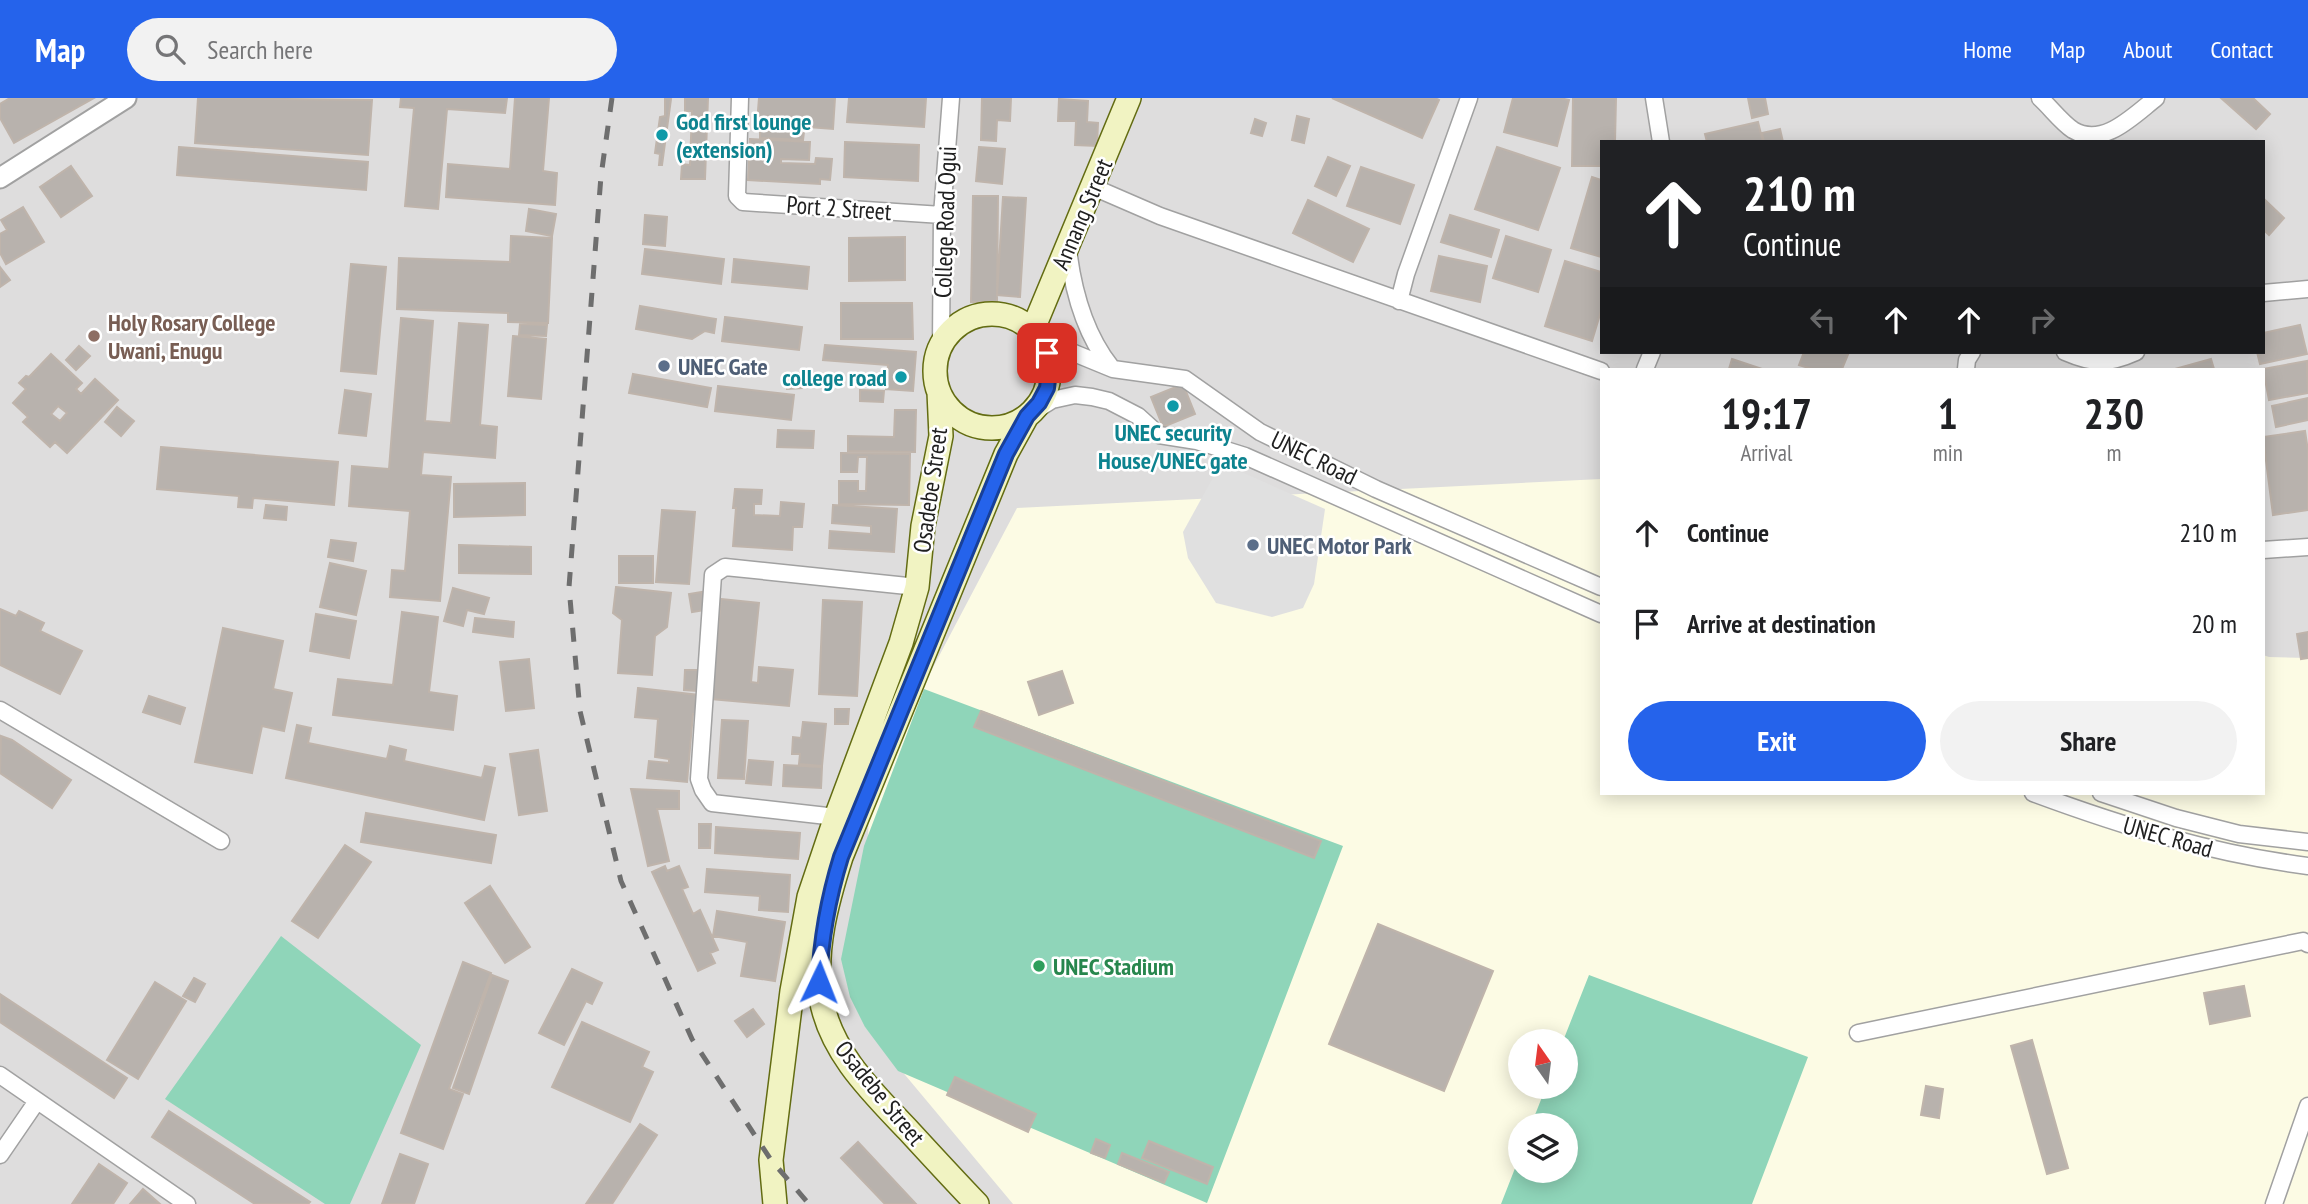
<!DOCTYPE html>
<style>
:root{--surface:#fff;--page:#f2f2f2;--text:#202124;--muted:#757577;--accent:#2563eb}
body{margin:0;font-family:"PT Sans Narrow",sans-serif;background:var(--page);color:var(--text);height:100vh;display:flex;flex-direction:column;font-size:26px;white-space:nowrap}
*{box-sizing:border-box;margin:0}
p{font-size:23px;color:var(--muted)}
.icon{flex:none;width:38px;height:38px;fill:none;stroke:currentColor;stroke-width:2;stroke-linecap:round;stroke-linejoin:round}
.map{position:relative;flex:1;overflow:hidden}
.panel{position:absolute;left:1600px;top:270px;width:665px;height:427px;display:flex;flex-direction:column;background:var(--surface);border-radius:0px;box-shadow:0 4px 18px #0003}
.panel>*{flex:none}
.banner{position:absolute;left:1600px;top:42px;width:665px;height:214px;border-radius:0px;box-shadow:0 4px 18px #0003;background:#202124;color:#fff;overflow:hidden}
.needle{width:46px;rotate:346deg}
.controls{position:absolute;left:1508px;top:931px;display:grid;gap:14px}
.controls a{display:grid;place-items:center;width:70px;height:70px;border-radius:50%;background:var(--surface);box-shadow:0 4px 18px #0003;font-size:35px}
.pin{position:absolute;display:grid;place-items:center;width:60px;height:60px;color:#fff;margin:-30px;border-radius:14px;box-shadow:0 4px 10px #0006}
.me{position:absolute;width:77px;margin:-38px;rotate:2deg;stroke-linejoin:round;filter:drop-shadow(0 0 5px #0008)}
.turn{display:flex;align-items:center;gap:24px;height:147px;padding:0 28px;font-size:32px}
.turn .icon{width:91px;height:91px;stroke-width:2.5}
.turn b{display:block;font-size:49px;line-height:60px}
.lanes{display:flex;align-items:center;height:66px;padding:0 28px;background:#0003;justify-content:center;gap:35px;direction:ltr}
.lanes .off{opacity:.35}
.eta{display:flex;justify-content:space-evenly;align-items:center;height:119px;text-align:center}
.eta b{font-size:42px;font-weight:700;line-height:49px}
.cta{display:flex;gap:14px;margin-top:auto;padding:14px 28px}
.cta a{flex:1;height:80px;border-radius:42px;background:var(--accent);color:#fff;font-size:28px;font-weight:700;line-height:80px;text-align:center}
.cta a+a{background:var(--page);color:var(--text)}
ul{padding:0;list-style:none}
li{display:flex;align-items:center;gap:21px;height:91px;padding:0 28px}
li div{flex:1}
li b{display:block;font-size:26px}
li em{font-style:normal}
header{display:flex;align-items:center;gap:42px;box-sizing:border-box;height:98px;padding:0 35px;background:var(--accent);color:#fff}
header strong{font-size:33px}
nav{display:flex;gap:38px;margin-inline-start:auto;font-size:24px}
.search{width:490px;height:63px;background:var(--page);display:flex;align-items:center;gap:18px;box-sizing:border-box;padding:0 24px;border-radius:38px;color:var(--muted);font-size:26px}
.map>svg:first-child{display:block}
.residential{fill:#dedddd;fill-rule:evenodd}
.education{fill:#fcfbe4;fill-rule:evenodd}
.pitch{fill:#8fd5b9}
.parking{fill:#e0e0e0}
.building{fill:#b8b2ad;stroke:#bfb4ab;stroke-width:2;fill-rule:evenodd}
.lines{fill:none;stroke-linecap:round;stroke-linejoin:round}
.minor-casing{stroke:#a1a1a1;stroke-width:19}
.tertiary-casing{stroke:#a1a1a1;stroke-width:23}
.secondary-casing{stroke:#636c12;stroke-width:26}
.minor{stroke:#fff;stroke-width:16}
.tertiary{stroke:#fff;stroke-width:19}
.secondary{stroke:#f1f3c2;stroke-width:23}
.rail{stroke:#6e6e6e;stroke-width:5;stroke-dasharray:14 14;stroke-linecap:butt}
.route-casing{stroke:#184099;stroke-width:18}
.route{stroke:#2563eb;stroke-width:12}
.culture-dot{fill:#0f9aa8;stroke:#fff;stroke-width:2.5}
.education-dot{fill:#8d6e63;stroke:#fff;stroke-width:2.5}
.service-dot{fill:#5c6f8a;stroke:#fff;stroke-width:2.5}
.leisure-dot{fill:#2e9e5b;stroke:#fff;stroke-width:2.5}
.labels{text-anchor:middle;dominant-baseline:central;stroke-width:5;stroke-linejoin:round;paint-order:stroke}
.culture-label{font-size:24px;font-weight:bold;fill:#0d838f;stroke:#fff;text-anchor:start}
.street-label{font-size:24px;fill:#202020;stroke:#fff}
.education-label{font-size:24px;font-weight:bold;fill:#785e54;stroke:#fff;text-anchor:start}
.service-label{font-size:24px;font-weight:bold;fill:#4e5e75;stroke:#fff;text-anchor:start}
.leisure-label{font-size:24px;font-weight:bold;fill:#27864d;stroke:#fff;text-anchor:start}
</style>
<header>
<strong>Map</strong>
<div class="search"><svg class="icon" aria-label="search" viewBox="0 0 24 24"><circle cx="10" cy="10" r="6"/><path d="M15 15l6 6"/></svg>Search here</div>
<nav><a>Home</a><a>Map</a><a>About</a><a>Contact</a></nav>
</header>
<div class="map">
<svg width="2308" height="1106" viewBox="0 0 2308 1106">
<rect width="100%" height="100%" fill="#efece7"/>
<!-- residential -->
<path class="residential" d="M0 0H2308V1106H0ZM1601 44H2263V254H1601ZM1601 271H2263V695H1601ZM1521 943H1566V989H1521ZM1521 1027H1566V1073H1521Z"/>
<!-- education -->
<path class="education" d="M1601 381V695H2263V557L2269 559 2308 560V1106H1013L865 929 869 691 1017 410ZM1521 943H1566V989H1521ZM1521 1027H1566V1073H1521Z"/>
<!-- pitch -->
<path class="pitch" d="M924 591 1343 748 1207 1105 898 973 865 929 850 899 841 861 864 748Z
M281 838 421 947 350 1106H325L165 1001Z
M1589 877 1808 959 1752 1106H1501L1521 1055V1073H1566V1027H1531L1546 989H1566V943H1563Z"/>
<!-- parking -->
<path class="parking" d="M1221 365 1325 411 1314 486 1303 510 1272 519 1216 505 1188 460 1183 434Z"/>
<!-- building -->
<path class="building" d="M10 0H94L14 45 0 20V6Z
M198 0 372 2 368 57 195 45Z
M401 0H507L505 15 447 11 438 111 405 108 414 10 400 9Z
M515 0H549L543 73 557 75 555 107 446 99 448 66 510 71Z
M665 0 671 1 662 67H659L660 56 655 55 660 19 665 18Z
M685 0H708L705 81H681L682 66 690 67 692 13H685Z
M759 0H835L833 31 757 25Z
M849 0H926L924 29 847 24Z
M982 0H1011L1010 23 997 22 996 43 981 42Z
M1332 0H1435L1439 2 1422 40Z
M1513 0H1560L1569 2 1557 48 1504 34Z
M1573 0H1616L1615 44H1601V68H1572Z
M1748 0H1765L1768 16 1752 20Z
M2221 0H2253L2270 16 2256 31Z
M1059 1 1088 3 1087 24 1098 25 1097 48 1075 47 1076 23H1058Z
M1297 18 1309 21 1304 45 1292 42Z
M1255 21 1266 25 1262 38 1251 35Z
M1758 24 1763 44H1707L1705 36Z
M1780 31 1783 44H1764L1762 35Z
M760 32 804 34 803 42 760 40Z
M750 41 810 44 809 62 781 61V65L815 66 816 60 832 61 830 82 820 81V86L748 82Z
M845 44 919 47 918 83 844 79Z
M179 49 368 64 366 92 177 77Z
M979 49 1005 51 1002 86 976 83Z
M1497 49 1560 70 1538 132 1475 111Z
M1328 59 1350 68 1336 98 1315 88Z
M71 68 92 98 61 119 40 89Z
M1361 69 1414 87 1400 126 1347 108Z
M1592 79 1601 82V159L1571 150Z
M973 98H998L997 204H971Z
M1003 99 1026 100 1020 199 997 197Z
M2263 100 2284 120 2269 137 2263 131Z
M1308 102 1369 131 1353 164 1293 135Z
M23 109 44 144 6 166 0 155V136L7 132 1 122Z
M529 111 556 116 552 138 526 133Z
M645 117 667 119 665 148 643 146Z
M1450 117 1499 132 1491 159 1441 144Z
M511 138 552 140 548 225 508 224V215L397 211 399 160 510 164Z
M1506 138 1551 152 1538 194 1493 180Z
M905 139V182L849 183V140Z
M645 151 724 161 721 186 642 176Z
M1439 158 1487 168 1480 204 1431 193Z
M734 161 809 169 807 191 732 184Z
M1565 163 1601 174V213L1592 243 1545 228Z
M351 166 386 169 376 276 341 273Z
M0 169 10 182 0 189Z
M841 205H912L913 241H841Z
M640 208 716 221 714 235 705 233 692 241 636 231Z
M725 219 802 229 799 252 722 243Z
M401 220 433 223 425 323 451 325 459 225 488 227 480 327 497 329 495 360 423 354 421 377 451 379 440 503 390 499 392 472 405 473 410 413 349 408 352 368 389 371Z
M520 226 547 227 546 238 519 237Z
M2300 227 2307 256 2260 266 2257 254H2263V235Z
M513 238 546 241 541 301 508 298Z
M825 247 916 254 913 293 886 291 888 267 823 262Z
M79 248 90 258 76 272 66 262Z
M1804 254H1849L1842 271H1812L1799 267Z
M51 256 82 285 76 291 81 296 95 281 118 302 67 355 55 344 50 349 23 324 28 319 13 305 26 291 19 285 26 278 29 279ZM58 308 67 315 60 323 51 316Z
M1732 261 1762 271H1729Z
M2211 261 2214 271H2175Z
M2307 263 2308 295 2269 302 2263 271Z
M801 275 802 290 787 291 786 276Z
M633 276 711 290 707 309 629 295Z
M1183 286 1195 316 1163 329 1151 299Z
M718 288 794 297 791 322 715 313Z
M345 292 371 296 366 338 339 335Z
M860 292 884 293 883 304 860 303Z
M2308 300V322L2276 329 2272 308Z
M117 309 134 323 121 338 105 324Z
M895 312H916L915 354 848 353V338L894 339Z
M778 332 814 333 813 350 777 349Z
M2305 333 2308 353V412L2273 417 2263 339Z
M161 349 338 364 334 407 253 400 252 410 238 409 239 398 157 391Z
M841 355 910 356 909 407 839 406V383H858V393H866L867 359H858L857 374H841Z
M525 385V417L454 419V386Z
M735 391 762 392 761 406H754V417L780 418 781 404 804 406 802 429H793L792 452 733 448 736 410H733Z
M266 407 287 409 286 422 264 420Z
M833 407 897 411 894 454 829 450 830 433 871 436V428L832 425Z
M662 412 695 414 689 486 656 484Z
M331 442 356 445 353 463 328 459Z
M459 447 531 449V476L459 475Z
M619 458H653V485H619Z
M330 465 366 473 356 517 320 509Z
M616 489 671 495 667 529 655 538 652 577 618 575 622 522 613 515Z
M453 490 489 500 484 516 467 512 463 528 444 523Z
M702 494 705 512 692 514 689 496Z
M721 501 759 505 751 584 758 585 759 569 793 572 789 608 711 601Z
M823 502 862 504 857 598 819 596Z
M0 511 16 518 19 513 44 525 40 533 82 553 60 596 0 567Z
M402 514 438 519 429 594 457 598 453 632 333 617 338 581 393 587Z
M316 516 356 523 349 560 310 553Z
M475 520 514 524 513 539 473 534Z
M223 530 283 543 273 591 292 595 284 633 262 628 252 675 195 664Z
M2308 534V560L2301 561 2297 536Z
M529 561 534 610 506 613 500 564Z
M685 572H698L697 593 684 592Z
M1062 573 1073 605 1039 617 1028 584Z
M638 590 699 597 698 617 693 616 687 684 647 680 649 663 669 665V661L655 659 658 621 635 619Z
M149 598 185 610 180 626 143 614Z
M835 611H849L848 626H835Z
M981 613 1321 743 1314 760 974 629Z
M722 622 748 623 744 681 718 680Z
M803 624 826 626 822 668 799 666 800 656H792L793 639 801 640Z
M297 627 311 630 308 645 387 661 390 648 406 652 404 663 482 680 485 668 495 670 484 722 286 680Z
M1 638 12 642 71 682 52 710 0 675Z
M538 652 547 713 519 717 510 656Z
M749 662 773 664 771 687 746 685Z
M784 667 822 669 821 690 783 688Z
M631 691 679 693V711H657L669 763 648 768Z
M366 715 496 737 491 765 361 744Z
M699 726H711L710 750H699Z
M716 729 800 735 798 761 715 755Z
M345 747 371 764 318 840 292 823Z
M665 768 667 773 679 768 688 789 682 791 693 816 700 812 718 852 710 855 715 865 698 873 652 774Z
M707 771 790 777 788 814 759 812 760 798 705 794Z
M490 788 530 849 505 865 465 805Z
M717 813 785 824 775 883 741 878 747 844 713 838Z
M1378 826 1493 873 1444 993 1329 946Z
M463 864 491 875 449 991 463 996 443 1051 401 1035Z
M572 871 602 885 592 906 586 903 564 947 539 935Z
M492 877 508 883 469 996 453 990Z
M194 880 205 886 195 904 183 898Z
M155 884 186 903 138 981 107 962Z
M2244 888 2250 918 2210 926 2204 895Z
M0 896 127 980 114 1000 0 924Z
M753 911 764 926 747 939 735 923Z
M582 924 649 954 642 969 653 974 630 1024 552 989Z
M2032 942 2068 1070 2047 1076 2011 948Z
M955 979 1036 1016 1028 1034 947 997Z
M1926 988 1943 991 1939 1020 1921 1017Z
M169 1013 310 1104 308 1106H255L152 1039Z
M640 1026 657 1037 612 1106H586Z
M1096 1041 1110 1047 1105 1060 1091 1055Z
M1149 1043 1213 1069 1207 1086 1142 1060Z
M858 1044 916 1106H885L841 1060Z
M1122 1055 1169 1074 1164 1085 1118 1066Z
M400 1056 428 1066 414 1106H382Z
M99 1066 127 1085 113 1106H72Z
M143 1091 160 1106H130Z"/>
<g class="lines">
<!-- minor casing -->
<g class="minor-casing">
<path id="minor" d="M740 0 737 98 743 104 942 117
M1654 0 1661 44
M2040 0C2051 10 2061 24 2073 32 2103 50 2133 18 2156 0
M1093 89 1160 118 1601 273
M1068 151C1073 193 1084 235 1111 269
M2263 195 2308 191
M1399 203 1406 176 1469 0
M1033 231 1057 248 1113 271 1185 281 1260 334 1376 391 1601 489
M941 248 942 117 951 0
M2065 254C2093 266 2107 267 2136 254
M1645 271 1652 254
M1966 271 1967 262 1972 254
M1027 318 1052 302 1075 297 1092 299 1109 303 1138 318 1159 337 1197 343 1245 358 1601 516
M2263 452 2308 449
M0 612 221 743
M2033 695C2122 728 2213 756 2308 768
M2101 695 2176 720 2239 736 2308 744
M836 719 712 705 703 692 699 681 713 477 725 469 917 489
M1858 935 2303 843 2308 846
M0 977 187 1106
M0 1057 37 1003
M2274 1106 2308 1008"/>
</g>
<!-- tertiary casing -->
<g class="tertiary-casing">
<path id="tertiary" d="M0 80 126 0"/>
</g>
<!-- secondary casing -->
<g class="secondary-casing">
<path id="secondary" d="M935 273a57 57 0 1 1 114 0a57 57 0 1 1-114 0Z
M1033 231 1129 0
M775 1106 771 1062 792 893 809 799 836 719 901 545 917 489 923 428 941 338 939 294
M977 1106C954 1082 931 1057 908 1032 872 994 830 954 821 900 813 853 827 803 841 759L1006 356 1027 318"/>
</g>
<!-- minor -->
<use href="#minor" class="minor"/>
<!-- tertiary -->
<use href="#tertiary" class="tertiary"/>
<!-- secondary -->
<use href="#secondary" class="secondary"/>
<!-- rail -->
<path class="rail" d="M612 0 601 78 569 489 580 613 621 783 692 941 771 1062 809 1106"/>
</g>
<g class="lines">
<!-- route casing -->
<g class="route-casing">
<path id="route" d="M819 884C821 839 828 801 841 759L1006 356 1027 318 1039 305 1047 290 1049 273 1047 255"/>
</g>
<!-- route -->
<use href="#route" class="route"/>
</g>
<!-- markers -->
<g class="culture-dot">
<circle cx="662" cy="37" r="7"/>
<circle cx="901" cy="279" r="7"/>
<circle cx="1173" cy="308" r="7"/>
</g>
<circle class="education-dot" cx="94" cy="238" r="7"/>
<g class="service-dot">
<circle cx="664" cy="268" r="7"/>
<circle cx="1253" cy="447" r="7"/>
</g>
<circle class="leisure-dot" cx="1039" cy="868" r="7"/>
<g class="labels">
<!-- culture labels -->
<g class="culture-label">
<text x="676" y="23">God first lounge<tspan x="676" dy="28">(extension)</tspan></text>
<text x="887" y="279" text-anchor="end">college road</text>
<text x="1173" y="334" text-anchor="middle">UNEC security<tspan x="1173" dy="28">House/UNEC gate</tspan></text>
</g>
<!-- street labels -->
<g class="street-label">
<text transform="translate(839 110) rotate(4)">Port 2 Street</text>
<text transform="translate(1082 116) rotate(-67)">Annang Street</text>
<text transform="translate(945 124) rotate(-88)">College Road Ogui</text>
<text transform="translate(1314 360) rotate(26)">UNEC Road</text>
<text transform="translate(930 392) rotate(-82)">Osadebe Street</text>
<text transform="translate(2168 739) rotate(16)">UNEC Road</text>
<text transform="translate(880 995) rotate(51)">Osadebe Street</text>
</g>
<!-- education labels -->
<g class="education-label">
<text x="108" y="224">Holy Rosary College<tspan x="108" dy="28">Uwani, Enugu</tspan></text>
</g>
<!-- service labels -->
<g class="service-label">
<text x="678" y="268">UNEC Gate</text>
<text x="1267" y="447">UNEC Motor Park</text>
</g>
<!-- leisure labels -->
<g class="leisure-label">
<text x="1053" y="868">UNEC Stadium</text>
</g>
</g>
</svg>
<div class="controls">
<a><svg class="needle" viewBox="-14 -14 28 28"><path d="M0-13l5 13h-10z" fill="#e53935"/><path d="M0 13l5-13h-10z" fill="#757577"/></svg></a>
<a><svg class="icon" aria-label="layers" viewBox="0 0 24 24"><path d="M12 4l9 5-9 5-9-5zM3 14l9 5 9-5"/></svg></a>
</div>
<div class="pin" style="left:1047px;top:255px;background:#d93025"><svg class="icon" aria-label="arrive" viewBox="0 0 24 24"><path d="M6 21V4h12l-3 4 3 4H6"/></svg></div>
<svg class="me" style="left:819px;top:884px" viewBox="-20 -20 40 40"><path d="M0-17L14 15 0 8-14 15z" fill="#2563eb" stroke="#fff" stroke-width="4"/></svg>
<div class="banner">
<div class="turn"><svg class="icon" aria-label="ahead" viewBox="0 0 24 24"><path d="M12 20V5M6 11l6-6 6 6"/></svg><div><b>210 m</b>Continue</div></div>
<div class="lanes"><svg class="icon off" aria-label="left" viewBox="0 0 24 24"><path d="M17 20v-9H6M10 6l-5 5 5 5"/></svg><svg class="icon" aria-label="ahead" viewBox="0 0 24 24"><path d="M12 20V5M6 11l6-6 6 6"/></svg><svg class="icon" aria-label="ahead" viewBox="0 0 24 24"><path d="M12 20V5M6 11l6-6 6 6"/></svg><svg class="icon off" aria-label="right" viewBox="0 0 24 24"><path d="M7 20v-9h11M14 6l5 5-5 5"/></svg></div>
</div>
<section class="panel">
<div class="eta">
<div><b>19:17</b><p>Arrival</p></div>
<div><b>1</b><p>min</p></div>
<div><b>230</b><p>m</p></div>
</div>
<ul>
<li><svg class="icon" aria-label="ahead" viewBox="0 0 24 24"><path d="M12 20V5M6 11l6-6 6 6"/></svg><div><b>Continue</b></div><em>210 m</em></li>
<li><svg class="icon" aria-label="arrive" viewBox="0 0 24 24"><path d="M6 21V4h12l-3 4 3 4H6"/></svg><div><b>Arrive at destination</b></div><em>20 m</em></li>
</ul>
<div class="cta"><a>Exit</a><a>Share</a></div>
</section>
</div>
